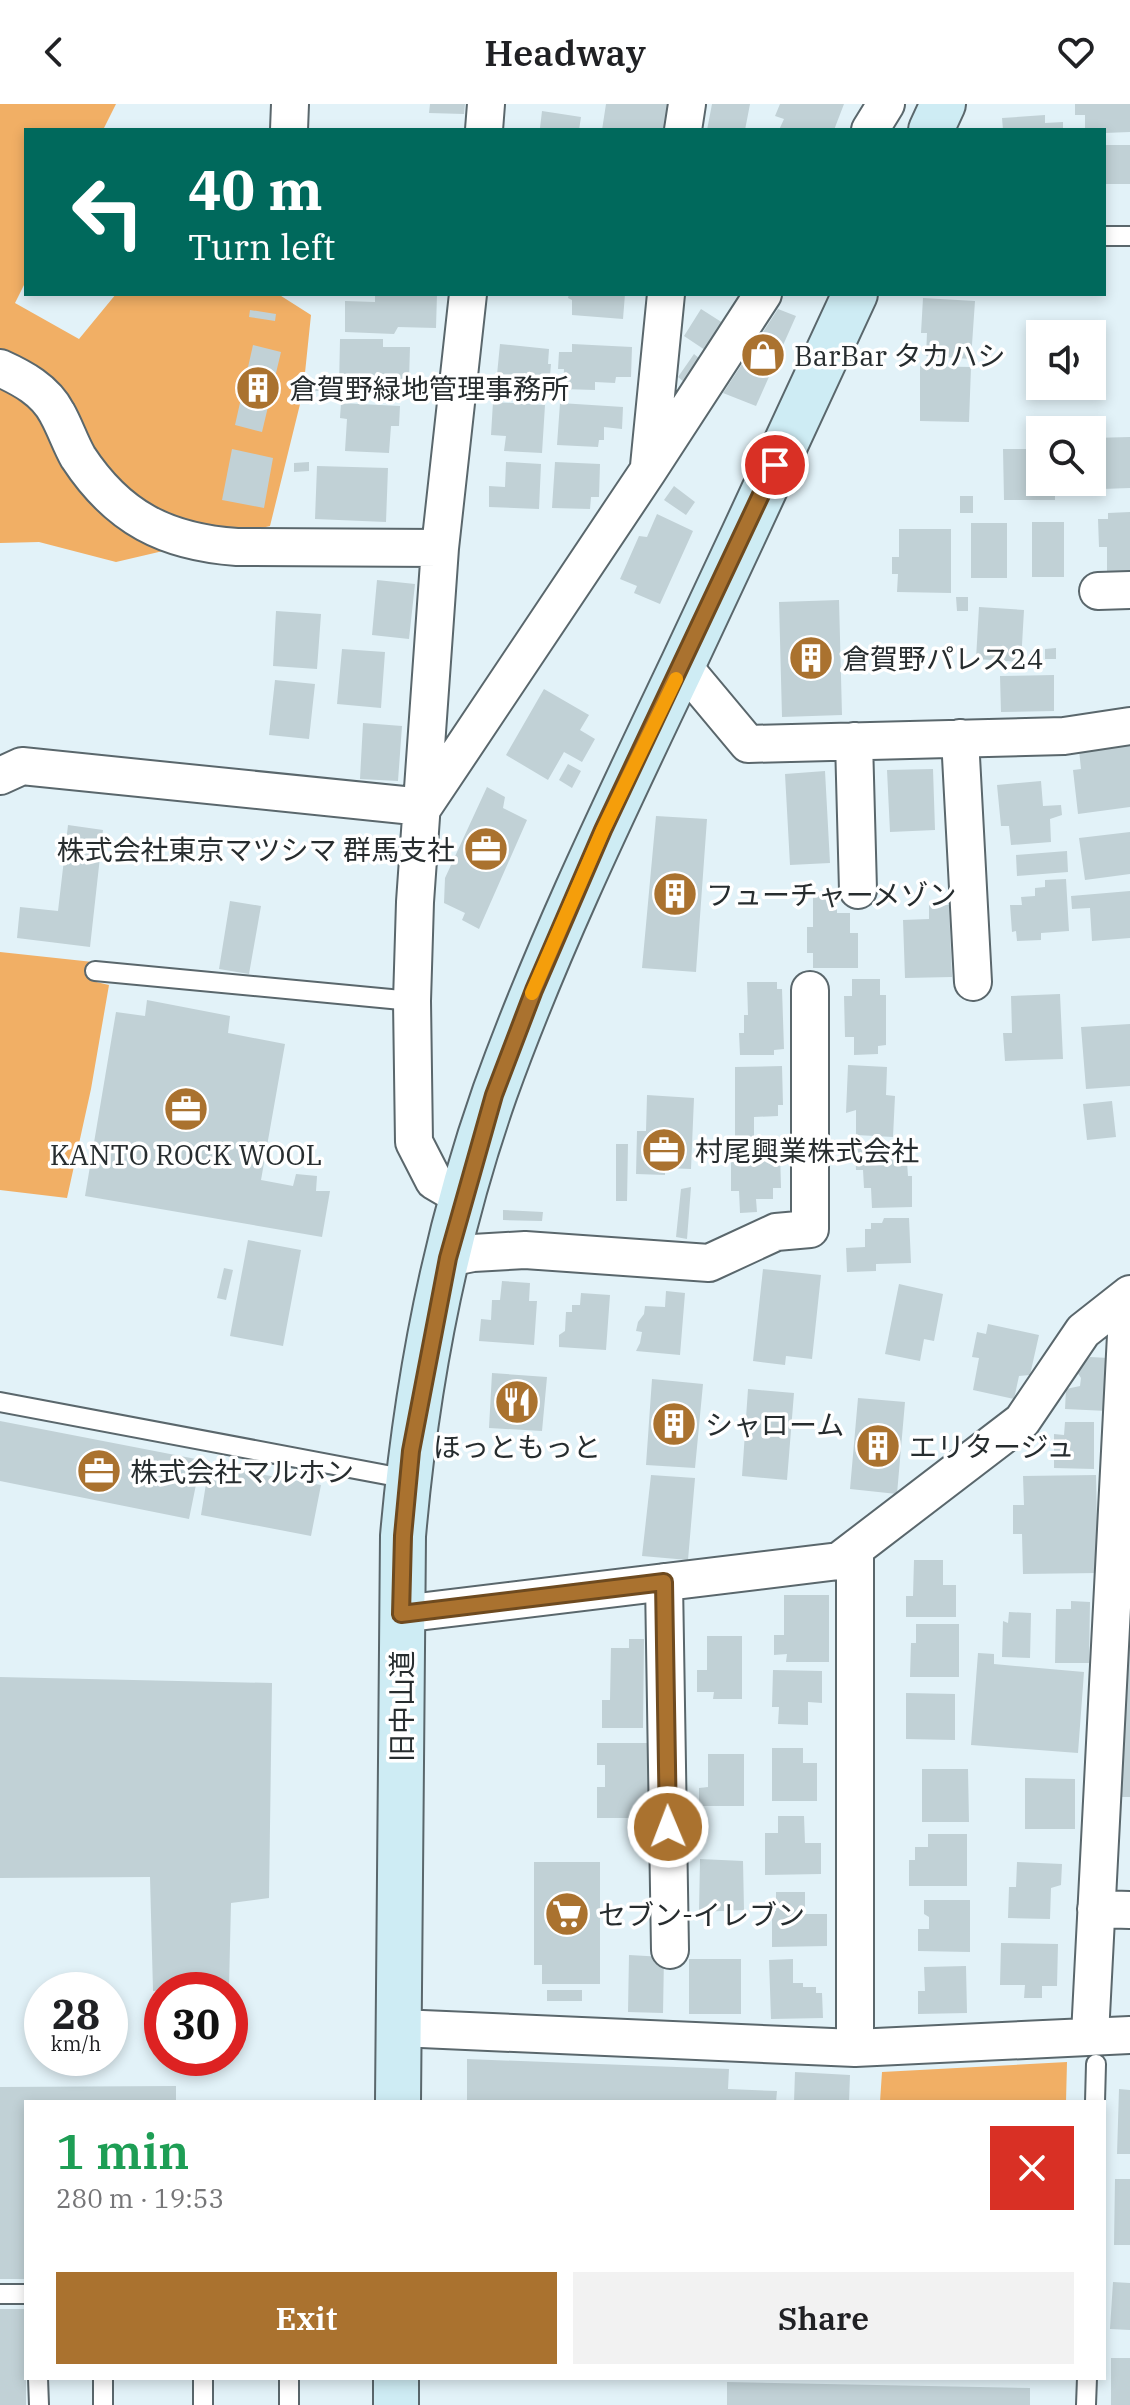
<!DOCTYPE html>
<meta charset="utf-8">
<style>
:root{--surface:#fff;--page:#f2f2f2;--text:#202124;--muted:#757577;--accent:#aa722f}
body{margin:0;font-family:"IBM Plex Serif","Noto Sans JP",serif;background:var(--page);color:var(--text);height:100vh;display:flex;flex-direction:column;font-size:30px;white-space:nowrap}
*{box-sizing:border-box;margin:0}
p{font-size:26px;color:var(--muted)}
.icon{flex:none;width:44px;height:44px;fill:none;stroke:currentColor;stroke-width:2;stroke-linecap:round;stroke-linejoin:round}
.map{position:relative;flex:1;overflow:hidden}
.drawer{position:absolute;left:24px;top:1996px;width:1082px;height:280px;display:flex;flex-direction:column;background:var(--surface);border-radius:0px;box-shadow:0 4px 12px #0003}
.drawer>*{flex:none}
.guide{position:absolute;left:24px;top:24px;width:1082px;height:168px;border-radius:0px;box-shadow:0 4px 12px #0003;background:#00695c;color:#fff;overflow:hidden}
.buttons{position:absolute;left:1026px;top:216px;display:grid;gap:16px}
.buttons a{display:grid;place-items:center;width:80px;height:80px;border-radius:0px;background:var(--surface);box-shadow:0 4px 12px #0003;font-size:40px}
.speed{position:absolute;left:24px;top:1868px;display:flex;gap:16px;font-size:40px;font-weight:700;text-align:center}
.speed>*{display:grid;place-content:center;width:104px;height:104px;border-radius:50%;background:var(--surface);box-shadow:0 4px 12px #0003;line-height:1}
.speed small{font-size:20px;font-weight:400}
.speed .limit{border:12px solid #d22;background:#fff;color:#111}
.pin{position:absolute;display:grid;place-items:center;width:68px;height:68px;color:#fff;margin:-34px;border:4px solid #fff;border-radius:50%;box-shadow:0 2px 8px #0007}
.me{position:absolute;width:88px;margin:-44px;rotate:359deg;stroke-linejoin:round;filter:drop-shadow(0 0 6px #0008)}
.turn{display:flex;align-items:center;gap:28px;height:168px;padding:0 32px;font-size:36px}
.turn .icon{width:104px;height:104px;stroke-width:2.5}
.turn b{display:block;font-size:56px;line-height:68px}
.round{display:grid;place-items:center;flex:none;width:84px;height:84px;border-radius:0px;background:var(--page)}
.overview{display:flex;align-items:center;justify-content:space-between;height:136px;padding:0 32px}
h1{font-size:48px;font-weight:600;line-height:60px;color:#1e9e55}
.cta{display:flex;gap:16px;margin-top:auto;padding:16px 32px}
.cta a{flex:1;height:92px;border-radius:0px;background:var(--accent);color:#fff;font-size:32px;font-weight:600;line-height:92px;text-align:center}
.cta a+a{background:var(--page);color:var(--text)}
header{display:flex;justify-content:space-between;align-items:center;height:104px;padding:0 32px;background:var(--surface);font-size:36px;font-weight:600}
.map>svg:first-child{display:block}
.green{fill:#f1af65}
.building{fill:#c1d1d6}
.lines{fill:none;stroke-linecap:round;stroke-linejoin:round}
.lane-casing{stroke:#5a676c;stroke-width:22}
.street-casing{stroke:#5a676c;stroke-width:40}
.secondary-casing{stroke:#5a676c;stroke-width:48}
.lane{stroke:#fff;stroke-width:18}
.street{stroke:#fff;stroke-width:36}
.secondary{stroke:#ceecf4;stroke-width:44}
.route-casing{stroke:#6e4a1f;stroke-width:20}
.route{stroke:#aa722f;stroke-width:14}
.slow{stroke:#f59e0b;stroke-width:14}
.labels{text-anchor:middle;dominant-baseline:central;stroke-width:7;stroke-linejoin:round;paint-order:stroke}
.poi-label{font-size:28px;fill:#272d2f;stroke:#fff;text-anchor:start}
.street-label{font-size:28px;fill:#272d2f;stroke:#fff}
</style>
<header><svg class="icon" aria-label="back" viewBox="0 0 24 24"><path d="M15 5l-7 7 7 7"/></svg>Headway<svg class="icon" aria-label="heart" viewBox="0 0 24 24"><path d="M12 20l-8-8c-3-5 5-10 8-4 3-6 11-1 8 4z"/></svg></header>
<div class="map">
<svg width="1130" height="2301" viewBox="0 0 1130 2301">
<rect width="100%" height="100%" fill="#e2f2f8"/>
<!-- green -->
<path class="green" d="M0 0H116L103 26H26V177L15 199 79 235 116 190H278L311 211 303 288 270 422 116 458 39 438 0 439Z
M0 848 93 858 92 877 109 881 91 985 67 1094 0 1086Z
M1067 1958 1066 1998H880L882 1968Z"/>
<!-- building -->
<path class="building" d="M430 0H465L464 10 429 9Z
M606 0H669L664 26H602Z
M712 0H750L745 26H707Z
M780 0H844L834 26H779L784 15 775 12Z
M1075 0H1130V28L1104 29V26H1085V11H1075Z
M542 7 581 13 579 26 540 24Z
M1045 11V19L1063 18V26H1003L1002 14Z
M1104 41H1130V80H1104Z
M375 190H437L436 224 398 223 394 230 345 228V197L375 198Z
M569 190H625L623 215 572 211V196L568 194Z
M923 194 975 197 971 255 926 252 927 229H921Z
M701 205 723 219 705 246 684 232Z
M778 205 796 212 756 302 723 289Z
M250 206 276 210 275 217 249 213Z
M340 235H383V243H410L409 276H399L398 290 351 289V283H339Z
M500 240 549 245 548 260H551L548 295 515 292V283L496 281Z
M572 240 632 243 631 273H616L615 279 595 278V286L563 285 564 265H558L559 248H572Z
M253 241 281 248 262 328 235 321Z
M907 241H918V255L907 256Z
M694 250 700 255 684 278 678 273Z
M920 262 971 263 969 318 920 317Z
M313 277 327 278V287H313Z
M493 298 545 301 542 349 504 347 506 332 491 331Z
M341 299 400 302 399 322H391L389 349 345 347 347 315 340 314Z
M560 299 623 303 622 325 604 323V336H599L598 343 557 341Z
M1130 333V384L1102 385 1101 367 1092 368V334Z
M232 345 273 354 264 404 222 396Z
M1003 345H1040V378H1055V396H1004Z
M309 358V367L294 368V359Z
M506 358 541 360 539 405 489 403V382L505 383Z
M555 358 600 360 599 393H591L590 405 552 404Z
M317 362 388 364 386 418 315 415Z
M674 382 695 398 686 411 664 396Z
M960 392H973V409H960Z
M1130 408V469L1107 470V443H1099L1098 415H1108V409Z
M657 410 693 427 660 500 634 489 637 482 620 475 639 432 647 433Z
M1032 418H1064V473H1032Z
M971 419H1007V474H971Z
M899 425H951V489L897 488 898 470H892V453H899Z
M377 476 415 480 409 535 372 531Z
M956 493H968V507H957Z
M839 496 842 611 782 613 779 498Z
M979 503 1024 506 1021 558 976 555Z
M276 507 321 510 317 565 273 562Z
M1056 544V555H1045V545Z
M342 545 385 548 381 604 337 600Z
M1054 571V607L1001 608 1000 572Z
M275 576 315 580 309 635 269 631Z
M544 585 589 611 580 626 595 635 582 658 564 648 548 676 506 651Z
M363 619 402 622 398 677 360 675Z
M1130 640V703L1078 710 1073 666 1081 665 1079 646Z
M568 660 581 667 572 684 559 676Z
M933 665 935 726 890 728 887 666Z
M825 667 830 759 790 761 785 670Z
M1041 677 1043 702 1061 701 1062 711 1050 715 1051 738 1011 741 1009 722H1001L997 681Z
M487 683 505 693 503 704 527 716 479 825 462 816 465 809 444 799 445 774Z
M656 712 707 715 696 868 642 864Z
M68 721 103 726 90 843 17 834 20 803 58 807Z
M1130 728V770L1085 776 1079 734Z
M1067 747 1068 768 1017 772 1016 751Z
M1066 775 1069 827 1041 829V836L1017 837 1016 827 1012 828 1010 801H1022L1021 793 1035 792V784L1045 783V776Z
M1130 787V834L1092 837 1090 804 1072 805 1071 792Z
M813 788H837V809H850V829H858V864H813V849H807V823H813Z
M230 797 261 802 249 870 219 865Z
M929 801H949L952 873 905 874 903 816 929 815Z
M852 875H880V891H886V941L878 942V950L854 951V933H845L844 892H852Z
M747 878H777V885H782L784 945 774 946V951H740L739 929H744V911H748Z
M1060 890 1063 955 1005 957 1003 929H1012L1011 892Z
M147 896 230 912 228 929 285 940 261 1076 293 1082 296 1070 317 1072 316 1087H330L322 1133 85 1092 116 908 145 912Z
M1130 920V982L1086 985 1081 923Z
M848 961 887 963 886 991 895 992 893 1033 856 1031V1006L846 1009Z
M782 962 783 1001H778V1012L754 1013V1039H735V963Z
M647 991 694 994 691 1065 665 1064V1071L636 1070 637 1027H646Z
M1112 997 1116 1033 1087 1036 1083 1000Z
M616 1040H628L627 1097H616Z
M897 1042V1059L907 1058 908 1072H912V1103L872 1104 871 1084H864L863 1066H856L855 1043Z
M780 1049 781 1084H773V1095H756L757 1108 740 1109 739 1087H731V1057L739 1050Z
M691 1083 687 1135 676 1133 681 1085Z
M503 1106 543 1108 542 1117 503 1116Z
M884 1114H909L911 1159 876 1160V1167L847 1168 846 1144 865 1143V1125H871V1119H882Z
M248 1136 301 1146 283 1242 230 1232Z
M224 1164 233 1166 226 1196 217 1194Z
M763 1165 821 1171 812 1255 786 1252 785 1261 753 1257Z
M502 1177 530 1179 529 1197H537L534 1241 479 1237 481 1215 491 1216 492 1196H500Z
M899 1180 943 1190 934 1237 924 1235 920 1257 885 1250Z
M666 1187 685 1189 680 1251 636 1247 640 1239 642 1228 636 1227 638 1218 644 1210 645 1202 665 1203Z
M581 1189 610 1191 606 1246 559 1243V1231L565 1227 566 1208H572V1201H580Z
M988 1220 1039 1231 1030 1271 1019 1272 1014 1295 973 1286 979 1254 972 1253 977 1228 986 1230Z
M1090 1253 1109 1254 1107 1307 1065 1305 1066 1285 1080 1282 1081 1274 1077 1268Z
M492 1269 547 1273 542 1327 489 1324Z
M652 1275 703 1280 695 1364 646 1361Z
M748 1285 794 1289 787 1376 742 1372Z
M858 1294 905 1298 897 1390 850 1385Z
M0 1317 201 1356 189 1415 0 1377Z
M1065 1318H1094V1365L1054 1364V1330L1064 1331Z
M209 1361 321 1381 311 1432 201 1411Z
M651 1371 695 1374 688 1456 642 1452Z
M1096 1371 1098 1469 1023 1470 1022 1430H1013V1401H1024L1023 1372Z
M914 1456H943V1481H956V1513H906V1492H913Z
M784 1491H829V1558H786L787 1550 774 1551V1531H784Z
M1130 1495V1693H1119Z
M1071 1497 1090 1498 1089 1559H1055L1056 1505H1071Z
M1009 1508 1031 1509 1030 1554 1002 1553 1003 1517 1008 1519Z
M916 1520H959V1573H910L911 1539H916Z
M707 1532H742V1595H713L714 1588H697V1566H707Z
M629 1535H644L643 1624H602V1596H610L611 1544H629Z
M978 1549 994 1550V1560L1084 1568 1078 1649 971 1641Z
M773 1566 822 1567V1599L808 1598V1621L778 1620 779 1603H772Z
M0 1573 272 1579 269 1794 231 1799 229 1883 153 1887 150 1773 0 1774Z
M906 1589 955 1590V1636L906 1635Z
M597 1639H648V1714H597V1683H605V1661H597Z
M772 1644H803V1659H817V1697H772Z
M708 1650H744V1702H699V1684L708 1683Z
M922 1665H968L969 1718H922Z
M1025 1674 1075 1675V1725H1025Z
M778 1712H804L805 1739H821V1770L765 1771V1729H778Z
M928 1730H967V1782H909V1756H915V1743H928Z
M700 1755 743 1757 744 1806 699 1808Z
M534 1758H600V1880H542V1861H534Z
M1017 1758 1062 1760 1061 1781 1051 1784 1050 1815 1008 1814 1009 1783H1016Z
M776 1788H805V1810H827V1842L772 1843V1807H776Z
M924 1796H970V1848L918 1847V1825H929V1813L924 1810Z
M609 1811H620V1822H609Z
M1001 1839 1058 1840 1057 1882H1042V1894H1024L1025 1881H1000Z
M629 1851 664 1853 663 1909 628 1908Z
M689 1855H741V1910H689Z
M793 1855V1879H803V1883H816V1889H822L823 1914 771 1915 769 1856Z
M966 1862 967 1909 918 1910V1887H925L924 1863Z
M547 1886H582V1897H547Z
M467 1955 729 1965 728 1985 777 1987 776 1998H467Z
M795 1968 850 1971 849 1998H794Z
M176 1982V1998H26V2175H0V1983Z
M1119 1985 1130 1986V2050H1117Z
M1115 2075H1130V2141H1114Z
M1113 2178 1130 2179V2226L1110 2225Z
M0 2205H26V2301H0Z
M1111 2254H1130V2301H1111Z
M727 2278 1030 2284V2301H727Z"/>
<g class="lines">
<!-- lane casing -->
<g class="lane-casing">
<path id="lane" d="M1104 132H1130
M95 867 412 897
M0 1298 408 1375
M1095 1998 1096 1960
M0 2190H26
M38 2274 39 2301
M103 2274V2301
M203 2301V2274
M289 2301V2274
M1086 2301 1087 2274"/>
</g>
<!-- street casing -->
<g class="street-casing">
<path id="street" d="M289 26 290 0
M484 26 486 0
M683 26 687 0
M870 26 886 0
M0 264C22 274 45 286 57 309 65 323 70 339 78 353 118 414 166 438 237 443L440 444
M649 362 666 190
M1098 487 1130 486
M682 561 748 640 1064 632 1130 622
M960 634 973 878
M854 637 858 786
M0 672 22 662 423 703
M424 702 648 367 763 190
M463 1094 434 1077 414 1038 412 897 415 798 440 444 468 190
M448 1154 473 1149 525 1146 709 1159 776 1128 810 1125V886
M855 1445V1944
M664 1478 670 1846
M401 1510 839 1457 1022 1317 1083 1227 1130 1190
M1096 1805 1130 1806
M399 1924 855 1944 1130 1931
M1090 1931 1126 1231 1130 1218"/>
</g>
<!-- secondary casing -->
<g class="secondary-casing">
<path id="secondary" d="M931 26 943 0
M398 1998 403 1432C416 1283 445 1130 495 988 548 841 616 701 683 560 741 437 798 313 855 190
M396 2301V2274"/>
</g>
<!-- lane -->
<use href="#lane" class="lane"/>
<!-- street -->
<use href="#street" class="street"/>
<!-- secondary -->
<use href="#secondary" class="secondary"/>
</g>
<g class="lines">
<!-- route casing -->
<g class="route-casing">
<path id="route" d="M668 1723 664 1478 401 1510 403 1432 411 1347 448 1154 494 991 534 886 603 726 775 361"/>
</g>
<!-- route -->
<use href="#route" class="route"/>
<!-- slow -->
<path class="slow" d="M532 889 603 726 676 575"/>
</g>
<!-- icons -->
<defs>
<g id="shop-disc" transform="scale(2.3)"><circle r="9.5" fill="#aa722f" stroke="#fff"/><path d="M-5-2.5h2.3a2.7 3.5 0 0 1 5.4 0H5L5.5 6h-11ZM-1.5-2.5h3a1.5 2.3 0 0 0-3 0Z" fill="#fff"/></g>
<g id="building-disc" transform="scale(2.3)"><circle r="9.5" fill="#aa722f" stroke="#fff"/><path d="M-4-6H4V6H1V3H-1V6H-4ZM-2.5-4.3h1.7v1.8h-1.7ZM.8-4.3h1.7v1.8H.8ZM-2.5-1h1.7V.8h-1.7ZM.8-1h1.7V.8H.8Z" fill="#fff"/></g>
<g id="office-disc" transform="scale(2.3)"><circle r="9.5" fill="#aa722f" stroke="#fff"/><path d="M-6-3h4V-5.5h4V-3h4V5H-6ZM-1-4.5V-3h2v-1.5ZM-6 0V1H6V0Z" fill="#fff"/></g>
<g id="restaurant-disc" transform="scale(2.3)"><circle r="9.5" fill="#aa722f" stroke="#fff"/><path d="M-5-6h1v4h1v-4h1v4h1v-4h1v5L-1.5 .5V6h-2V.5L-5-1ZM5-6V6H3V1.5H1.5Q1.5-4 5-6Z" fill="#fff"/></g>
<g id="supermarket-disc" transform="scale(2.3)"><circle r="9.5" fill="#aa722f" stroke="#fff"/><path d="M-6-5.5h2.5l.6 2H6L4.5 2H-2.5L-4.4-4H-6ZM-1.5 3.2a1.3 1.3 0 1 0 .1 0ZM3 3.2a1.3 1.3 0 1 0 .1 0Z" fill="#fff"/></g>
</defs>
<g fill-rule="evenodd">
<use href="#shop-disc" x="763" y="251"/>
<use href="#building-disc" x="258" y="284"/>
<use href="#building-disc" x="811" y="554"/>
<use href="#office-disc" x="486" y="745"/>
<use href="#building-disc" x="675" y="790"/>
<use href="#office-disc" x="186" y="1005"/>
<use href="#office-disc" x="664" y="1046"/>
<use href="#restaurant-disc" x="517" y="1298"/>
<use href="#building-disc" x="674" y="1320"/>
<use href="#building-disc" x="878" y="1342"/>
<use href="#office-disc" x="99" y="1367"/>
<use href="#supermarket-disc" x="567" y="1810"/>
</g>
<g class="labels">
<!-- poi labels -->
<g class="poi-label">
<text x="794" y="251">BarBar タカハシ</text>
<text x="289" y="284">倉賀野緑地管理事務所</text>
<text x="842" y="554">倉賀野パレス24</text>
<text x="455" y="745" text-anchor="end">株式会社東京マツシマ 群馬支社</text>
<text x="706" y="790">フューチャーメゾン</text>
<text x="695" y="1046">村尾興業株式会社</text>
<text x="186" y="1050" text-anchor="middle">KANTO ROCK WOOL</text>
<text x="705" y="1320">シャローム</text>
<text x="517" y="1342" text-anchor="middle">ほっともっと</text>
<text x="909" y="1342">エリタージュ</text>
<text x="130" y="1367">株式会社マルホン</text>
<text x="598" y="1810">セブン-イレブン</text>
</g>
<!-- street labels -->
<g class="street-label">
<text transform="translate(401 1602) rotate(-90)">旧中山道</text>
</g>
</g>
</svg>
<div class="buttons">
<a><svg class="icon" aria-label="sound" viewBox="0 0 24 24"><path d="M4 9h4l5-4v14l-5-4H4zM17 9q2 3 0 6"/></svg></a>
<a><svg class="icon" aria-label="search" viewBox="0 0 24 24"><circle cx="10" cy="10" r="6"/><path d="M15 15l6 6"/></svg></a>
</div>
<div class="speed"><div>28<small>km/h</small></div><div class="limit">30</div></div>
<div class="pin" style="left:775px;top:361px;background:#d93025"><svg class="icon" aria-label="arrive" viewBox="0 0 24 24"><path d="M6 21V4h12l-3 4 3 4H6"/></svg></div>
<svg class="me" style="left:668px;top:1723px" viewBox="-20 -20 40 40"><circle r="17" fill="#aa722f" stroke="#fff" stroke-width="3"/><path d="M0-11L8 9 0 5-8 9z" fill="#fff"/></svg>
<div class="guide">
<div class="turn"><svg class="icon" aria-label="left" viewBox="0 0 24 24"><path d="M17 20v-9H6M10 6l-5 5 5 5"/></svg><div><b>40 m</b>Turn left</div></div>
</div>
<section class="drawer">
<div class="overview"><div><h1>1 min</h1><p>280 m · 19:53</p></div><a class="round" style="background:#d93025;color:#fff"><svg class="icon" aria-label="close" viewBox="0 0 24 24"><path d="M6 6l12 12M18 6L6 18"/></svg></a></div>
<div class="cta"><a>Exit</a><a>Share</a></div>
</section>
</div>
